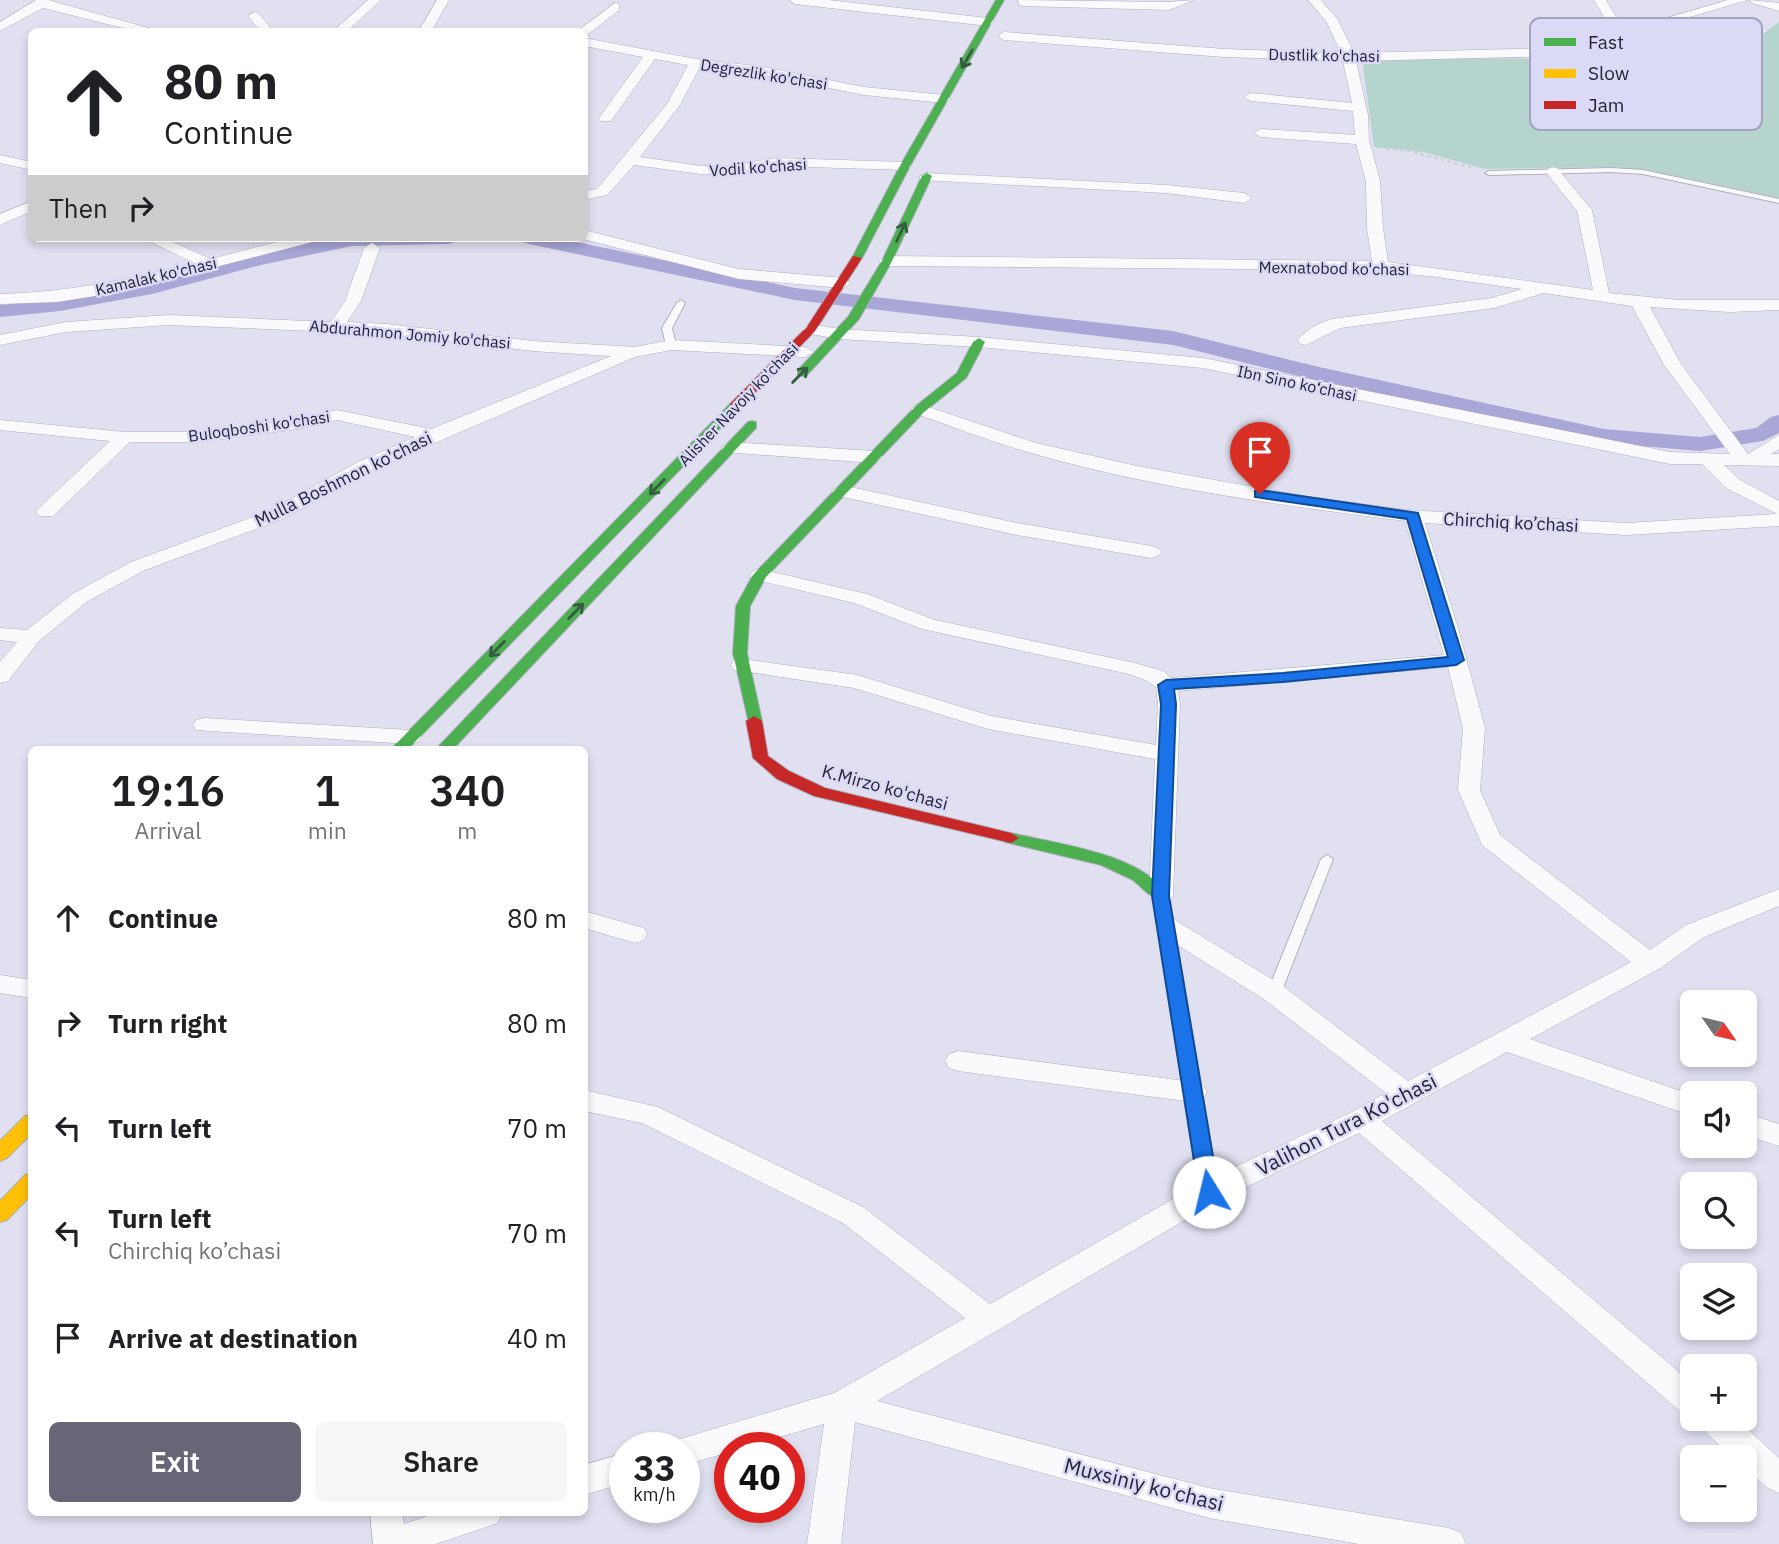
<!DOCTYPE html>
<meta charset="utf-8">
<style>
:root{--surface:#fff;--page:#f6f6f6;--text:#202124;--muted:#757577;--accent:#667}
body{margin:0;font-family:"IBM Plex Sans",sans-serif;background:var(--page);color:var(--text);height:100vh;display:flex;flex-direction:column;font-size:26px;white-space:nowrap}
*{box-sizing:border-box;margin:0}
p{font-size:23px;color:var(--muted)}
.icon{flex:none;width:38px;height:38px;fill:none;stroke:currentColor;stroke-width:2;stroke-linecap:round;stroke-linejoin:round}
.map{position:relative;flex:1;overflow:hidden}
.side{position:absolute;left:28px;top:746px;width:560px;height:770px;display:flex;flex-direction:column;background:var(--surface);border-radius:10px;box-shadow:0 4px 10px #0003}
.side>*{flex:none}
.banner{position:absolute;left:28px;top:28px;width:560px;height:214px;border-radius:10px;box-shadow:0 4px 10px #0003;background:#fff;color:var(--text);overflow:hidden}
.needle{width:46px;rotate:124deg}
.tools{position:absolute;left:1680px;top:990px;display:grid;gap:14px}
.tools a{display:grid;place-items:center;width:77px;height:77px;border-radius:10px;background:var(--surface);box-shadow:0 4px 10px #0003;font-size:35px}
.speed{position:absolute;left:609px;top:1432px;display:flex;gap:14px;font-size:35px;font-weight:700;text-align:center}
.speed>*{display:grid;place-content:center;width:91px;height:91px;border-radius:50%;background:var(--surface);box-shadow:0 4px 10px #0003;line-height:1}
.speed small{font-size:18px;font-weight:400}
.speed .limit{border:10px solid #d22;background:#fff;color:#111}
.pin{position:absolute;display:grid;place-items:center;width:60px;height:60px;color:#fff;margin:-72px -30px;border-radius:50% 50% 50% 0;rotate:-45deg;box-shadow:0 0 7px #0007}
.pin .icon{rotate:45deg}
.me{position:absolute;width:77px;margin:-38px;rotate:351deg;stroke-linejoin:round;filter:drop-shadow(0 0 5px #0008)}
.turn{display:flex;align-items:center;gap:24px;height:147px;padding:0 21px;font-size:32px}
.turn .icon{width:91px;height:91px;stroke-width:2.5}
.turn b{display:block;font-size:49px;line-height:60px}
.then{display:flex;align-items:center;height:66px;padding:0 21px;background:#0003;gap:14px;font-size:26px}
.eta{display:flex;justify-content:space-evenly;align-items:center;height:119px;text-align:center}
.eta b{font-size:42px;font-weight:600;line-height:49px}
.action{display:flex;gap:14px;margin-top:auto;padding:14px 21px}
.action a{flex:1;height:80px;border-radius:10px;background:var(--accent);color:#fff;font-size:28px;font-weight:600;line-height:80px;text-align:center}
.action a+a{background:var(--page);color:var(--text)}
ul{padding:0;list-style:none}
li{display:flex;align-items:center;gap:21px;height:105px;padding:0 21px}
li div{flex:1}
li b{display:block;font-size:26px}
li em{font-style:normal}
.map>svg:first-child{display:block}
.green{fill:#b6d4ce}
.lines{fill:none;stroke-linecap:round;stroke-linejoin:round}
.canal{fill:#a8a7d7;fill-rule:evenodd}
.lane-casing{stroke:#aeaebe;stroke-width:2}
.street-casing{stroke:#aeaebe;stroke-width:1}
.fast-casing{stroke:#aeaebe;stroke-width:2}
.slow-casing{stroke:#aeaebe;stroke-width:2}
.jam-casing{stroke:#aeaebe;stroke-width:2}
.path{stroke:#cfcfd4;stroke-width:2.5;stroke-dasharray:3.5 3.5;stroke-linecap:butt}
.lane{fill:#fafafd;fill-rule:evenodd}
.street{fill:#fafafd;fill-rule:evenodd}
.fast{fill:#4caf50;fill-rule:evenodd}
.slow{fill:#ffc107;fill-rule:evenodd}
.jam{fill:#c62828;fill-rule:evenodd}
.oneway{stroke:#345c40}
.route{fill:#1a73e8;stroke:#114b97;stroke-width:2}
.labels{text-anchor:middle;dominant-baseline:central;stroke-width:5;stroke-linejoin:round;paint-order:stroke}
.far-street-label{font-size:16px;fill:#242435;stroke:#dadaf7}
.street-label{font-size:18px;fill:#242435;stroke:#dadaf7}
.near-street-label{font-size:21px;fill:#242435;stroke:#dadaf7}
.key{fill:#dadaf7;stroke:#a3a3bd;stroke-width:2}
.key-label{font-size:19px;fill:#242435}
</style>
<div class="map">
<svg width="1779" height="1544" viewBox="0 0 1779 1544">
<rect width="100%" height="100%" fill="#e0e0f1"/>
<!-- green -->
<path class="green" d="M1779 22V198L1648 170 1614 167 1485 169 1423 152 1374 147 1362 59 1659 58 1654 47 1684 43 1741 50Z"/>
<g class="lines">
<!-- canal -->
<path class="canal" d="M332 238H458L455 242 448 244 352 246 261 265 152 294 60 311 0 317V305L60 299 150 282 258 253Z
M519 238H558L795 288 1173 331 1319 367 1604 429 1700 437 1756 428 1771 417 1779 415V433L1763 441 1700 451 1604 443 1319 381 1173 345 795 300 529 244 522 242Z"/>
<!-- lane casing -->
<g class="lane-casing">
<path id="lane" d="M1611 168 1643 170 1779 199V203L1643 174 1611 172 1489 175 1485 173 1489 171Z
M681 300 685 303 672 328 676 345 671 348 666 345 662 328 677 303Z
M1327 855 1333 859 1281 993 1279 997H1269L1267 993 1321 859Z"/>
</g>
<!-- street casing -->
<g class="street-casing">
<path id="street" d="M36 0H48L163 32H139L43 8 0 31V22Z
M368 0H381L346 32H332Z
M437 0H449L431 32H418Z
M789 0H828L988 18 994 22 988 26 795 4Z
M1018 0 1168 2 1194 0 1169 10 1023 6 1019 5Z
M1308 0H1321L1338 20 1354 53 1633 46 1607 22 1594 0H1606L1616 17 1651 50 1644 54 1356 61 1368 115 1369 140 1380 181 1383 228 1388 262 1593 290 1577 211 1545 171 1552 167 1557 168 1592 210 1609 293 1679 300H1779V310L1729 312 1650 307 1681 364 1748 454 1779 435V449L1771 454H1779V466L1724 465 1740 480 1779 501V526L1626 535 1425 523 1458 628 1485 728 1480 790 1500 835 1650 950 1686 925 1779 889V906L1704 937 1659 969 1530 1039 1692 1095V1116L1507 1052 1382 1121 1692 1383V1416L1681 1412 1359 1133 1219 1200 877 1401 1209 1488 1449 1528 1461 1533 1466 1544H1359L1209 1518 855 1422 841 1544H807L824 1424 746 1447H730V1452L684 1465V1447H670L673 1441 834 1393 965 1318 843 1223 642 1123 584 1111V1090L658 1107 863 1207 990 1304 1199 1184 1352 1112 1386 1093 1265 1000 1157 932 1154 926 1157 920 1166 917 1175 920 1283 986 1408 1081 1631 962 1482 845 1458 790 1463 728 1448 667 1178 691 1180 704 1173 896 1170 902 1161 904 1152 902 1149 896 1155 759 988 729 854 688 742 671 734 670 731 665 734 660 742 659 857 675 991 716 1156 745 1158 704 1156 687 1147 681 1129 674 922 629 854 603 753 579 750 575 753 571 760 569 867 594 935 620 1135 663 1163 671 1171 678 1444 655 1405 521C1278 505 1147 487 1024 451 987 440 950 426 914 413L911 409 920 404 1036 443 1137 466 1309 497 1408 510 1626 523 1777 514 1726 488 1702 464H1670L1203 368 979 347 839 339 805 333 803 329 811 324 839 329 979 337 1203 358 1670 452 1730 454 1664 365 1632 306 1544 293 1494 308 1340 328 1306 345 1300 344 1298 340C1306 329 1319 323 1332 319L1492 298 1522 289 1429 276 1360 270 887 266 879 261 887 256 1372 261 1367 228 1366 181 1356 144 1261 137 1254 133 1261 129 1355 135 1353 111 1251 101 1244 97 1251 93 1352 103 1343 61 1224 57 1004 40 998 36 1004 32 1224 49 1341 53 1326 21Z
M1728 0H1748L1669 23 1663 19Z
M1750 0 1779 3V11L1752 3Z
M615 3 619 4V10L587 35 584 32H576Z
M254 12 258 13 274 32H261L248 16Z
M584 38 696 59 764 67 864 87 944 95 951 99 944 103 864 95 764 75 700 67 680 105 640 157 701 166H725L777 158 905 162 912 166 905 170 777 166 725 174H701L634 165 607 195 584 200V191L597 189 667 104 688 65 655 59 611 121H601L599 118 643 57 584 46Z
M0 155 32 162V170L0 163Z
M926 173 1166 185 1244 193 1252 198 1244 203 1166 193 921 180 919 177Z
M32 201V211L0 225V214Z
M584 230 739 269 843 278 851 283 843 288 739 279 579 238H584Z
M143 238H164L211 259 292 238H318L316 241 120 292 57 302 0 304V294C70 292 126 280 194 263Z
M372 243 380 248 361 301 347 322 387 324 533 341 635 347 671 340 805 347 814 352 805 357 671 350 635 357 372 470 283 519 145 570 88 601 39 641 8 681 0 683V662L17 642 0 640V628L27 630 74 593 131 562 269 511 358 462 415 437 337 420 298 429 199 442H130L53 516H39L36 512 39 508 110 441 0 430V420L125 432H199L298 419 337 410 431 429 611 356 533 351 387 334 169 325 66 332 0 345V335L66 322 169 315 331 322 345 301 364 248Z
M730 442 874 451 883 457 874 463 723 452 721 448Z
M841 485 1017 523 1151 546 1158 548 1161 552 1158 556 1151 558 1017 535 834 495 832 491Z
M204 718 410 730 418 732 421 737 418 742 410 744 196 730 193 725 196 720Z
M584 911 644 928 647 934 644 940 635 943 584 928Z
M0 975 32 980V998L0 993Z
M958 1051 1193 1082 1203 1085 1207 1092 1203 1099 1193 1102 958 1071 949 1068 945 1061 949 1054Z
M1745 1113 1779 1124V1146L1745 1135Z
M1697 1419H1736L1779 1458V1493L1768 1488 1745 1468V1458H1734L1702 1429Z
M625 1453V1483L584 1495V1465Z
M370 1512H402L404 1524 440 1512H502L498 1523 436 1544H373Z"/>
</g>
<!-- fast casing -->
<g class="fast-casing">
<path id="fast" d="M996 0H1004L910 166 862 258 853 260 852 258 900 166Z
M927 173 932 176 892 261 859 319 806 376H798V370L848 317 882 261 922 176Z
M979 338 985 342 966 378 924 412 766 577 750 606 747 653 762 721 759 724H749L733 653 736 606 753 575 916 406 957 373 973 342Z
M734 403 738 404V410L408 749H391L730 404Z
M752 421 756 422V428L453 749H436L748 422Z
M1011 833C1058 844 1141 853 1169 896L1219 1192 1216 1198 1209 1200 1202 1198 1199 1192 1153 898 1133 880 1101 865 1005 842 1003 838Z"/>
</g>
<!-- slow casing -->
<g class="slow-casing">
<path id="slow" d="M32 1114V1133L7 1158 0 1161V1141L25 1116Z
M32 1173V1194L7 1220 0 1222V1201L25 1175Z"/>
</g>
<!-- jam casing -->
<g class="jam-casing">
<path id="jam" d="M853 256 862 258 815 331 738 410H730V404L807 327Z
M754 716 762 721 768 756 789 771 825 788 1011 833 1019 838 1011 843 814 796 777 779 753 758 746 721Z"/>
</g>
<!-- path -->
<path class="path" d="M1386 149 1409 151 1473 168"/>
<!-- lane -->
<use href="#lane" class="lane"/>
<!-- street -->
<use href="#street" class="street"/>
<!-- fast -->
<use href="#fast" class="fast"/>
<!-- slow -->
<use href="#slow" class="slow"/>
<!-- jam -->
<use href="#jam" class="jam"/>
</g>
<!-- one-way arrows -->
<defs><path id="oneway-shaft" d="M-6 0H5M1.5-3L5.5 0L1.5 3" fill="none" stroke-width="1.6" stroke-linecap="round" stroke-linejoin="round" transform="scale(1.75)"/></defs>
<g class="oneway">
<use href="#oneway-shaft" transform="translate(967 59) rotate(120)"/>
<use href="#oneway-shaft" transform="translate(901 232) rotate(-65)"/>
<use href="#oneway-shaft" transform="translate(800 375) rotate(-45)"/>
<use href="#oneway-shaft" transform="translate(657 487) rotate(134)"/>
<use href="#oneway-shaft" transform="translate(576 611) rotate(-46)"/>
<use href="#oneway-shaft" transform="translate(497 649) rotate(135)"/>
</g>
<!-- route -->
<path class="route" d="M1260 490 1418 513 1464 660 1456 665 1283 682 1174 689 1176 704 1169 896 1219 1192 1216 1198 1209 1200 1202 1198 1199 1192 1152 896 1161 704 1158 685 1166 680 1283 673 1448 657 1407 519 1255 497V491Z"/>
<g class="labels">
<!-- far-street labels -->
<g class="far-street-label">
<text transform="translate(1324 55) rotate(1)">Dustlik ko'chasi</text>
<text transform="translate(764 74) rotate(9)">Degrezlik ko'chasi</text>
<text transform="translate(758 167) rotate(-4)">Vodil ko'chasi</text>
<text transform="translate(1334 268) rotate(1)">Mexnatobod ko'chasi</text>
<text transform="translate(156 276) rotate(-13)">Kamalak ko'chasi</text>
<text transform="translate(410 334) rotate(5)">Abdurahmon Jomiy ko'chasi</text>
<text transform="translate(1297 383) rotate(12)">Ibn Sino ko‘chasi</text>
<text transform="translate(738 404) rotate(-46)">Alisher Navoiy ko'chasi</text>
<text transform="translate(259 426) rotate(-8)">Buloqboshi ko'chasi</text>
</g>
<!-- street labels -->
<g class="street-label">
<text transform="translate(343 479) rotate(-26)">Mulla Boshmon ko'chasi</text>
<text transform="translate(1511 522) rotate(3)">Chirchiq ko’chasi</text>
<text transform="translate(885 787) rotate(15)">K.Mirzo ko'chasi</text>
</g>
<!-- near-street labels -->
<g class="near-street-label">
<text transform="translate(1346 1124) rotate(-27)">Valihon Tura Ko'chasi</text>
<text transform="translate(1144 1484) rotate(14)">Muxsiniy ko'chasi</text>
</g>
</g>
<!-- legend -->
<rect x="1530" y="18" width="232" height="112" rx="10" class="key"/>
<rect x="1544" y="38" width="32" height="8" fill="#4caf50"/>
<rect x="1544" y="69" width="32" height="9" fill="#ffc107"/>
<rect x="1544" y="101" width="32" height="8" fill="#c62828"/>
<g class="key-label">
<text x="1588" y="49">Fast</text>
<text x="1588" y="80">Slow</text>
<text x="1588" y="112">Jam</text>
</g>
</svg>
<div class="tools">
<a><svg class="needle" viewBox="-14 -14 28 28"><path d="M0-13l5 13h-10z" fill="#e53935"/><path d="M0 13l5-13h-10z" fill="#757577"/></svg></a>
<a><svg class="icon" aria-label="sound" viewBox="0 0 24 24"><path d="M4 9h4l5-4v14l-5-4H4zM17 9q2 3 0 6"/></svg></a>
<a><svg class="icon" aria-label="search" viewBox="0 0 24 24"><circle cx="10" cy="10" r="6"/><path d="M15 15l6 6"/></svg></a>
<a><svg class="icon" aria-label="layers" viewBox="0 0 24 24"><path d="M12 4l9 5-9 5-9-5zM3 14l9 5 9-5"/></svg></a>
<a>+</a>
<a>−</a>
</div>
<div class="speed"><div>33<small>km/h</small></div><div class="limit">40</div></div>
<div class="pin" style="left:1260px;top:494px;background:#d93025"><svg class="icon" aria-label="arrive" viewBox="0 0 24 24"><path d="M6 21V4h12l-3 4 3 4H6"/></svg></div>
<svg class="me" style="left:1209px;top:1192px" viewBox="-20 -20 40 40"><circle r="19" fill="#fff"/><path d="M0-13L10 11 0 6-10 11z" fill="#1a73e8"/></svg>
<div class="banner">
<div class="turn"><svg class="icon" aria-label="ahead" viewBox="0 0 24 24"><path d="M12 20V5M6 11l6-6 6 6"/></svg><div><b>80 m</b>Continue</div></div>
<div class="then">Then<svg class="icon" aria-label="right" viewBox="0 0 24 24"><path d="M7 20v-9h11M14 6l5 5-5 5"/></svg></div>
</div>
<section class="side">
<div class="eta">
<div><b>19:16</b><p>Arrival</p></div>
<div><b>1</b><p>min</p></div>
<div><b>340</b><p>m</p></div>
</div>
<ul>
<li><svg class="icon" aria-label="ahead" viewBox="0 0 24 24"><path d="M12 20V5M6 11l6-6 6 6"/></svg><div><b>Continue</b></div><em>80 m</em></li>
<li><svg class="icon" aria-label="right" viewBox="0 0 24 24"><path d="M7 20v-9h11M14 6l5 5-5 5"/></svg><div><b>Turn right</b></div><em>80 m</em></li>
<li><svg class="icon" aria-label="left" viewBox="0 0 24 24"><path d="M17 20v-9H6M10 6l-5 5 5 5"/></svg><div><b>Turn left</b></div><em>70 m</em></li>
<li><svg class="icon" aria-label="left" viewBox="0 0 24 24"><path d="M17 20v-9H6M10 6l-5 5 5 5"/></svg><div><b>Turn left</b><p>Chirchiq ko’chasi</p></div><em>70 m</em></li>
<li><svg class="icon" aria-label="arrive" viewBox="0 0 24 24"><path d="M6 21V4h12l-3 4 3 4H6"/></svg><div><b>Arrive at destination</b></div><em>40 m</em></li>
</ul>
<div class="action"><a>Exit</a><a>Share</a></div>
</section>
</div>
